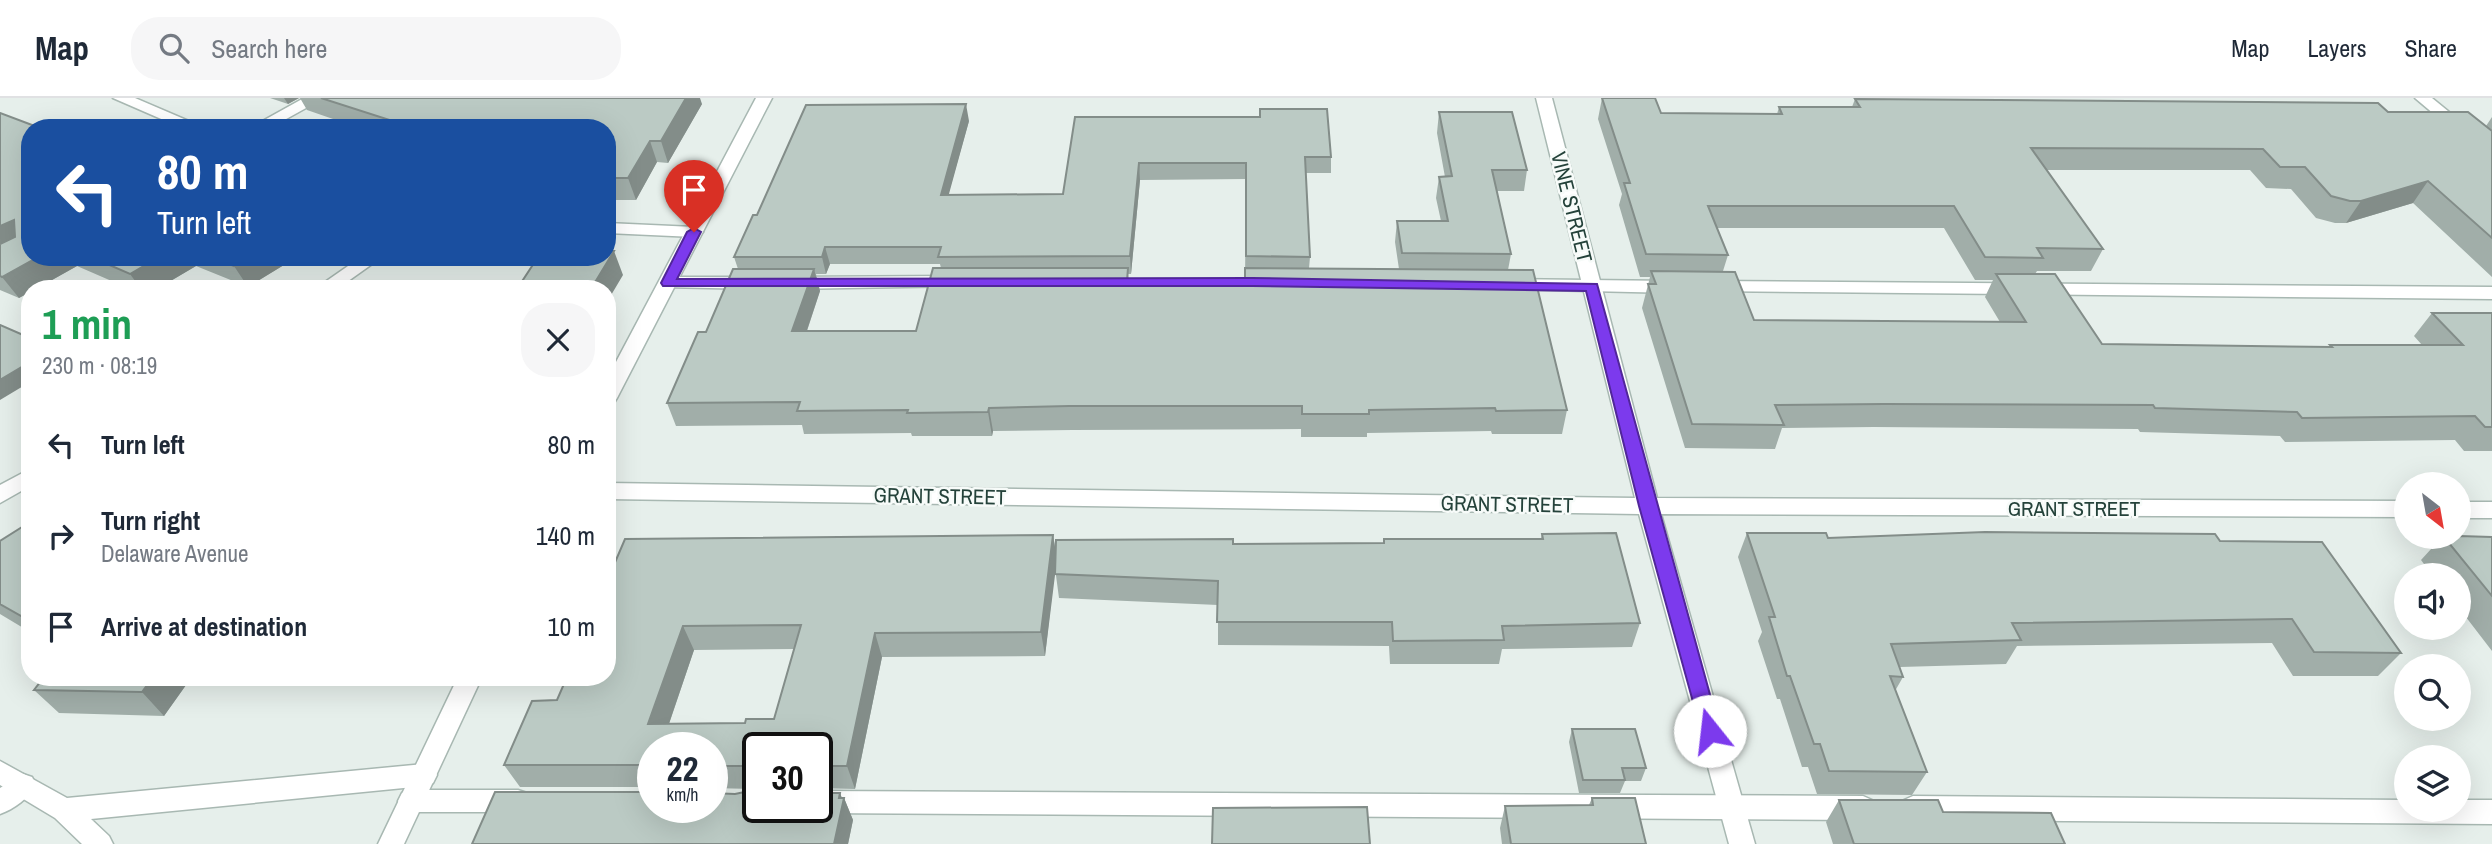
<!DOCTYPE html>
<meta charset="utf-8">
<style>
:root{--surface:#fff;--page:#f6f6f7;--text:#1f2937;--muted:#747a83;--line:#e0e1e3}
body{margin:0;font-family:"Archivo Narrow",sans-serif;background:var(--page);color:var(--text);height:100vh;display:flex;flex-direction:column;font-size:26px;white-space:nowrap}
*{box-sizing:border-box;margin:0}
p{font-size:23px;color:var(--muted)}
.icon{flex:none;width:38px;height:38px;fill:none;stroke:currentColor;stroke-width:2;stroke-linecap:round;stroke-linejoin:round}
.map{position:relative;flex:1;overflow:hidden}
.panel{position:absolute;left:21px;top:182px;width:595px;height:406px;display:flex;flex-direction:column;background:var(--surface);border-radius:28px;box-shadow:0 7px 28px #0002}
.panel>*{flex:none}
.top-card{position:absolute;left:21px;top:21px;width:595px;height:147px;border-radius:28px;box-shadow:0 7px 28px #0002;background:#1a4fa0;color:#fff;overflow:hidden}
.needle{width:46px;rotate:149deg}
.controls{position:absolute;left:2394px;top:374px;display:grid;gap:14px}
.controls a{display:grid;place-items:center;width:77px;height:77px;border-radius:50%;background:var(--surface);box-shadow:0 7px 28px #0002;font-size:35px}
.speed{position:absolute;left:637px;top:634px;display:flex;gap:14px;font-size:35px;font-weight:700;text-align:center}
.speed>*{display:grid;place-content:center;width:91px;height:91px;border-radius:50%;background:var(--surface);box-shadow:0 7px 28px #0002;line-height:1}
.speed small{font-size:18px;font-weight:400}
.speed .limit{border:4px solid #111;border-radius:10px;background:#fff;color:#111}
.pin{position:absolute;display:grid;place-items:center;width:60px;height:60px;color:#fff;margin:-72px -30px;border-radius:50% 50% 50% 0;rotate:-45deg;box-shadow:0 0 7px #0007}
.pin .icon{rotate:45deg}
.me{position:absolute;width:77px;margin:-38px;rotate:344deg;stroke-linejoin:round;filter:drop-shadow(0 0 5px #0008)}
.turn{display:flex;align-items:center;gap:24px;height:147px;padding:0 21px;font-size:32px}
.turn .icon{width:91px;height:91px;stroke-width:2.5}
.turn b{display:block;font-size:49px;line-height:60px}
.round{display:grid;place-items:center;flex:none;width:74px;height:74px;border-radius:28px;background:var(--page)}
.head{display:flex;align-items:center;justify-content:space-between;height:119px;padding:0 21px}
h1{font-size:42px;font-weight:700;line-height:52px;color:#1e9e55}
ul{padding:0;list-style:none}
li{display:flex;align-items:center;gap:21px;height:91px;padding:0 21px}
li div{flex:1}
li b{display:block;font-size:26px}
li em{font-style:normal}
header{display:flex;align-items:center;gap:42px;box-sizing:border-box;height:98px;padding:0 35px;background:var(--surface);border-bottom:2px solid var(--line)}
header strong{font-size:33px}
nav{display:flex;gap:38px;margin-inline-start:auto;font-size:24px}
.search{width:490px;height:63px;background:var(--page);display:flex;align-items:center;gap:18px;box-sizing:border-box;padding:0 24px;border-radius:28px;color:var(--muted);font-size:26px}
.map>svg:first-child{display:block}
.lines{fill:none;stroke-linecap:round;stroke-linejoin:round}
.service-casing{stroke:#a8b8b2;stroke-width:3}
.minor-casing{stroke:#a8b8b2;stroke-width:3}
.tertiary-casing{stroke:#a8b8b2;stroke-width:3}
.service{fill:#fff;fill-rule:evenodd}
.minor{fill:#fff;fill-rule:evenodd}
.tertiary{fill:#fff;fill-rule:evenodd}
.wall{fill:#a1aea9;fill-rule:evenodd}
.shaded-wall{fill:#838d89}
.building{fill:#bbcac4;stroke:#838d89;stroke-width:2;fill-rule:evenodd}
.route{fill:#7c3aed;stroke:#51269a;stroke-width:2}
.labels{text-anchor:middle;dominant-baseline:central;stroke-width:5;stroke-linejoin:round;paint-order:stroke}
.street-label{font-size:21px;fill:#24423a;stroke:#f7fbf9}
</style>
<header>
<strong>Map</strong>
<div class="search"><svg class="icon" aria-label="search" viewBox="0 0 24 24"><circle cx="10" cy="10" r="6"/><path d="M15 15l6 6"/></svg>Search here</div>
<nav><a>Map</a><a>Layers</a><a>Share</a></nav>
</header>
<div class="map">
<svg width="2492" height="746" viewBox="0 0 2492 746">
<rect width="100%" height="100%" fill="#e6efeb"/>
<g class="lines">
<!-- service casing -->
<g class="service-casing">
<path id="service" d="M304 0H324L270 30H250Z
M956 178 965 184 962 188 789 191 780 185 789 179Z
M668 179H757L766 185 757 191 662 189 659 185Z
M1510 181 1674 183 1683 189 1674 195 1504 191 1501 187 1504 183Z
M1713 183 2492 189V201L1707 193 1704 189 1707 185Z
M23 676 32 679 36 687C29 700 14 711 0 716V690Z
M411 692H518L527 695 531 703 527 711 518 714H411L402 711 398 703 402 695Z
M817 693 1863 698 1872 702 1876 710 1872 718 1863 722 817 715 806 709H817Z
M1913 698 2406 702V712H2459V702H2492V726L1913 722 1904 718 1900 710 1904 702Z"/>
</g>
<!-- minor casing -->
<g class="minor-casing">
<path id="minor" d="M113 0H135L205 30H182Z
M1536 0H1552L1657 400 2406 403V419L1661 416 1755 746H1729L1639 416 607 401V385L1635 400Z
M2415 0H2432L2492 49V62L2486 60Z
M607 125 694 129 703 134 694 139 607 135Z
M361 159H382L337 191H315Z
M30 371V388L0 405V387Z
M2459 404H2492V420H2459Z
M0 663 67 700 424 666 433 669 437 677 433 685 424 688 91 721 109 738 113 746H82L55 720 0 687Z"/>
</g>
<!-- tertiary casing -->
<g class="tertiary-casing">
<path id="tertiary" d="M756 0H772L617 300 614 305 607 307V281Z
M458 579H482L404 746H378Z"/>
</g>
<!-- service -->
<use href="#service" class="service"/>
<!-- minor -->
<use href="#minor" class="minor"/>
<!-- tertiary -->
<use href="#tertiary" class="tertiary"/>
</g>
<!-- wall -->
<path class="wall" d="M270 0H299L288 6Z
M300 0H321L702 6 668 65 657 64 636 102H607V30H359L307 12Z
M1602 0 1661 15 1777 16 1779 9H1852L1855 1 2388 14 2486 28 2492 19V179L2413 105 2346 125H2335L2316 120 2291 91 2266 90 2250 72H2046L2103 151 2091 173H2037L2035 176 2102 246 2329 249 2330 247H2422L2414 238 2432 215H2492V353H2464L2455 342 2285 344 2280 338 2140 334 2138 331 1874 329 1782 330 1775 351 1685 350 1642 210 1650 179H1640L1619 107 1622 96 1598 21ZM1717 130H1944L1975 182H1993L1985 199 2000 224 1754 222 1723 173 1728 157Z
M1439 14 1527 72 1524 93H1497L1511 156 1508 172 1567 312 1562 336H1492L1491 333 1367 335V339H1301V331L1072 332 993 333 992 338H912L911 335 804 336 802 327 676 328 667 305 706 234 738 171 734 159 757 117 969 23 948 97 1063 96 1075 19 1331 59V75H1306L1310 159 1309 170 1399 171 1395 144 1397 123H1441L1436 100 1439 79H1445L1437 35ZM1246 81 1245 183H1129L1128 176H1131L1140 82ZM830 166H940L941 170 916 233H807L820 193 816 176H826Z
M0 15 30 159H297L248 189 196 168 157 191H130L77 168 36 191H30V194L19 200 0 192Z
M30 424V534L0 516V443Z
M1616 435 1640 525 1632 549 1502 551 1499 566H1390L1389 548 1218 547V507L1059 500 1055 470 1045 558 882 559 855 691 817 690V649H758V709H817V695H840L842 700H844L853 722 848 746H472L495 694H640L647 690 646 689H520L504 667 532 603 557 602 567 579H607V483L625 441 1053 437 1056 455V442L1233 441V446L1384 445V441H1541L1542 436ZM795 551 774 621H746L745 625 669 626 694 552ZM653 649H712V690L753 691 754 692 735 696 712 695V709H653Z
M1747 435 1828 440 2220 443 2401 555 2378 578H2293L2272 545 2017 548 2006 566 1900 569 1903 579 1895 593 1927 674 1912 697 1817 696 1808 669H1802L1780 601H1777L1758 543 1762 534 1738 459Z
M2442 439H2492V553L2459 510V478H2433L2421 462Z
M44 579H384L381 585 191 580 164 618 59 615 34 592Z
M1572 631 1646 670 1641 683H1625L1620 695H1579L1569 644Z
M1592 700 1646 746H1502L1500 730 1505 708 1589 707Z
M1839 702 1943 714 2065 746H1833L1826 724Z"/>
<!-- shaded-wall -->
<path class="shaded-wall" d="M284 0H299L288 6Z
M686 0H700L702 6 668 65 661 43Z
M966 6 969 23 944 114 941 97Z
M650 43 657 64 636 102 628 80Z
M1139 65 1140 82 1131 176 1130 158Z
M2428 83 2413 105 2346 125 2361 103Z
M14 122 30 142 0 157V128Z
M825 149 830 166 826 176 822 159Z
M614 153 623 177 607 204V191H591Z
M38 159H71L77 168 36 191H30V194L19 200 2 179Z
M159 159H190L196 168 157 191H141L130 176Z
M248 159H297L248 189 234 168Z
M814 171 820 193 799 256 792 233Z
M30 264V284L0 302V282Z
M989 310 993 333 992 338 988 314Z
M1053 437 1057 461 1045 558 1041 534Z
M683 528 694 552 661 649 648 626Z
M875 535 882 559 855 691 847 668Z
M153 579H190L191 580 164 618 142 594Z
M377 579H384L381 585Z
M840 695 843 704 844 700 853 722 848 746H834Z"/>
<!-- building -->
<path class="building" d="M321 0H686L661 43H650L628 80H607V30H391L399 25Z
M1602 0H1655L1661 15 1782 16 1779 9H1860L1855 1 2378 5 2388 14H2468L2492 33V140L2428 83 2361 103H2350L2331 98 2305 69H2280L2263 51 2031 50 2103 151 2037 150 2043 160 1985 159 1954 108H1708L1728 157 1646 156 1624 85H1630Z
M966 6 941 97 1063 96 1075 19H1260V11H1327L1331 59H1305L1310 159 1246 158V65H1139L1130 158 938 159 941 149H825L822 159H734L753 117H757L806 7Z
M1439 14H1512L1527 72H1492L1511 156 1402 155 1397 123H1448L1439 79 1452 78Z
M0 15 40 30H30V159H38L2 179 0 178V146L15 139 14 122 0 128Z
M607 153H614L591 191H517L538 159H607Z
M91 159H159L130 176Z
M214 159H248L234 168Z
M933 170H1128L1127 183H1245V170L1533 172 1567 312 1496 313 1495 310 1369 312V316H1302V308H1069L989 310 988 314 907 315 908 312 797 313 800 304 667 305 698 234H706L733 171H814L792 233H916Z
M1651 173 1735 174 1754 222 2026 224 1996 176H2055L2102 246 2332 249 2330 247H2463L2432 215H2492V329H2485L2475 318 2302 320 2297 314 2155 310 2153 307 1884 306 1775 307 1784 327 1692 326 1648 186H1656Z
M0 227 30 240V264L0 282Z
M30 424V523L0 506V443Z
M1985 434 2215 436 2220 443 2322 444 2401 555 2314 554 2292 521 2012 525 2021 542 1891 546 1903 579 1890 578 1927 674 1829 673 1820 646H1814L1790 578H1787L1769 519H1775L1747 435H1826L1828 440Z
M1616 435 1640 525 1502 528 1504 542 1393 543 1392 524H1217L1218 483 1055 476 1056 442 1233 441V446L1384 445V441H1543L1542 436Z
M1053 437 1041 534 875 535 847 668H817V649H758V684H750L749 668H712V649H653V687L650 684H643V669L640 667H504L532 603 557 602 567 579H607V483L625 441ZM801 527 774 621H746L745 625 648 626 683 528Z
M2459 438 2492 439V498L2444 439H2459Z
M44 579H153L142 594 34 592Z
M1572 631H1635L1646 670H1622L1625 682H1583Z
M653 687V709H712V695L735 696 754 692 758 689V709H817V695H840L839 700H844L834 746H472L495 694H640Z
M1592 700H1635L1646 746H1511L1505 708 1593 707Z
M1839 702H1938L1943 714 2051 715 2065 746H1854Z
M1367 709 1370 746H1212L1213 710Z"/>
<!-- route -->
<path class="route" d="M694 130 701 134 677 181 1252 180 1597 186 1720 633 1717 639 1710 641 1704 639 1701 633 1639 408 1586 193 1252 188H663L661 185 687 134Z"/>
<g class="labels">
<!-- street labels -->
<g class="street-label">
<text transform="translate(1572 109) rotate(76)">VINE STREET</text>
<text transform="translate(940 398) rotate(1)">GRANT STREET</text>
<text transform="translate(1507 406) rotate(1)">GRANT STREET</text>
<text x="2074" y="410">GRANT STREET</text>
</g>
</g>
</svg>
<div class="controls">
<a><svg class="needle" viewBox="-14 -14 28 28"><path d="M0-13l5 13h-10z" fill="#e53935"/><path d="M0 13l5-13h-10z" fill="#747a83"/></svg></a>
<a><svg class="icon" aria-label="sound" viewBox="0 0 24 24"><path d="M4 9h4l5-4v14l-5-4H4zM17 9q2 3 0 6"/></svg></a>
<a><svg class="icon" aria-label="search" viewBox="0 0 24 24"><circle cx="10" cy="10" r="6"/><path d="M15 15l6 6"/></svg></a>
<a><svg class="icon" aria-label="layers" viewBox="0 0 24 24"><path d="M12 4l9 5-9 5-9-5zM3 14l9 5 9-5"/></svg></a>
</div>
<div class="speed"><div>22<small>km/h</small></div><div class="limit">30</div></div>
<div class="pin" style="left:694px;top:134px;background:#d93025"><svg class="icon" aria-label="arrive" viewBox="0 0 24 24"><path d="M6 21V4h12l-3 4 3 4H6"/></svg></div>
<svg class="me" style="left:1710px;top:633px" viewBox="-20 -20 40 40"><circle r="19" fill="#fff"/><path d="M0-13L10 11 0 6-10 11z" fill="#7c3aed"/></svg>
<div class="top-card">
<div class="turn"><svg class="icon" aria-label="left" viewBox="0 0 24 24"><path d="M17 20v-9H6M10 6l-5 5 5 5"/></svg><div><b>80 m</b>Turn left</div></div>
</div>
<section class="panel">
<div class="head"><div><h1>1 min</h1><p>230 m · 08:19</p></div><a class="round"><svg class="icon" aria-label="close" viewBox="0 0 24 24"><path d="M6 6l12 12M18 6L6 18"/></svg></a></div>
<ul>
<li><svg class="icon" aria-label="left" viewBox="0 0 24 24"><path d="M17 20v-9H6M10 6l-5 5 5 5"/></svg><div><b>Turn left</b></div><em>80 m</em></li>
<li><svg class="icon" aria-label="right" viewBox="0 0 24 24"><path d="M7 20v-9h11M14 6l5 5-5 5"/></svg><div><b>Turn right</b><p>Delaware Avenue</p></div><em>140 m</em></li>
<li><svg class="icon" aria-label="arrive" viewBox="0 0 24 24"><path d="M6 21V4h12l-3 4 3 4H6"/></svg><div><b>Arrive at destination</b></div><em>10 m</em></li>
</ul>
</section>
</div>
